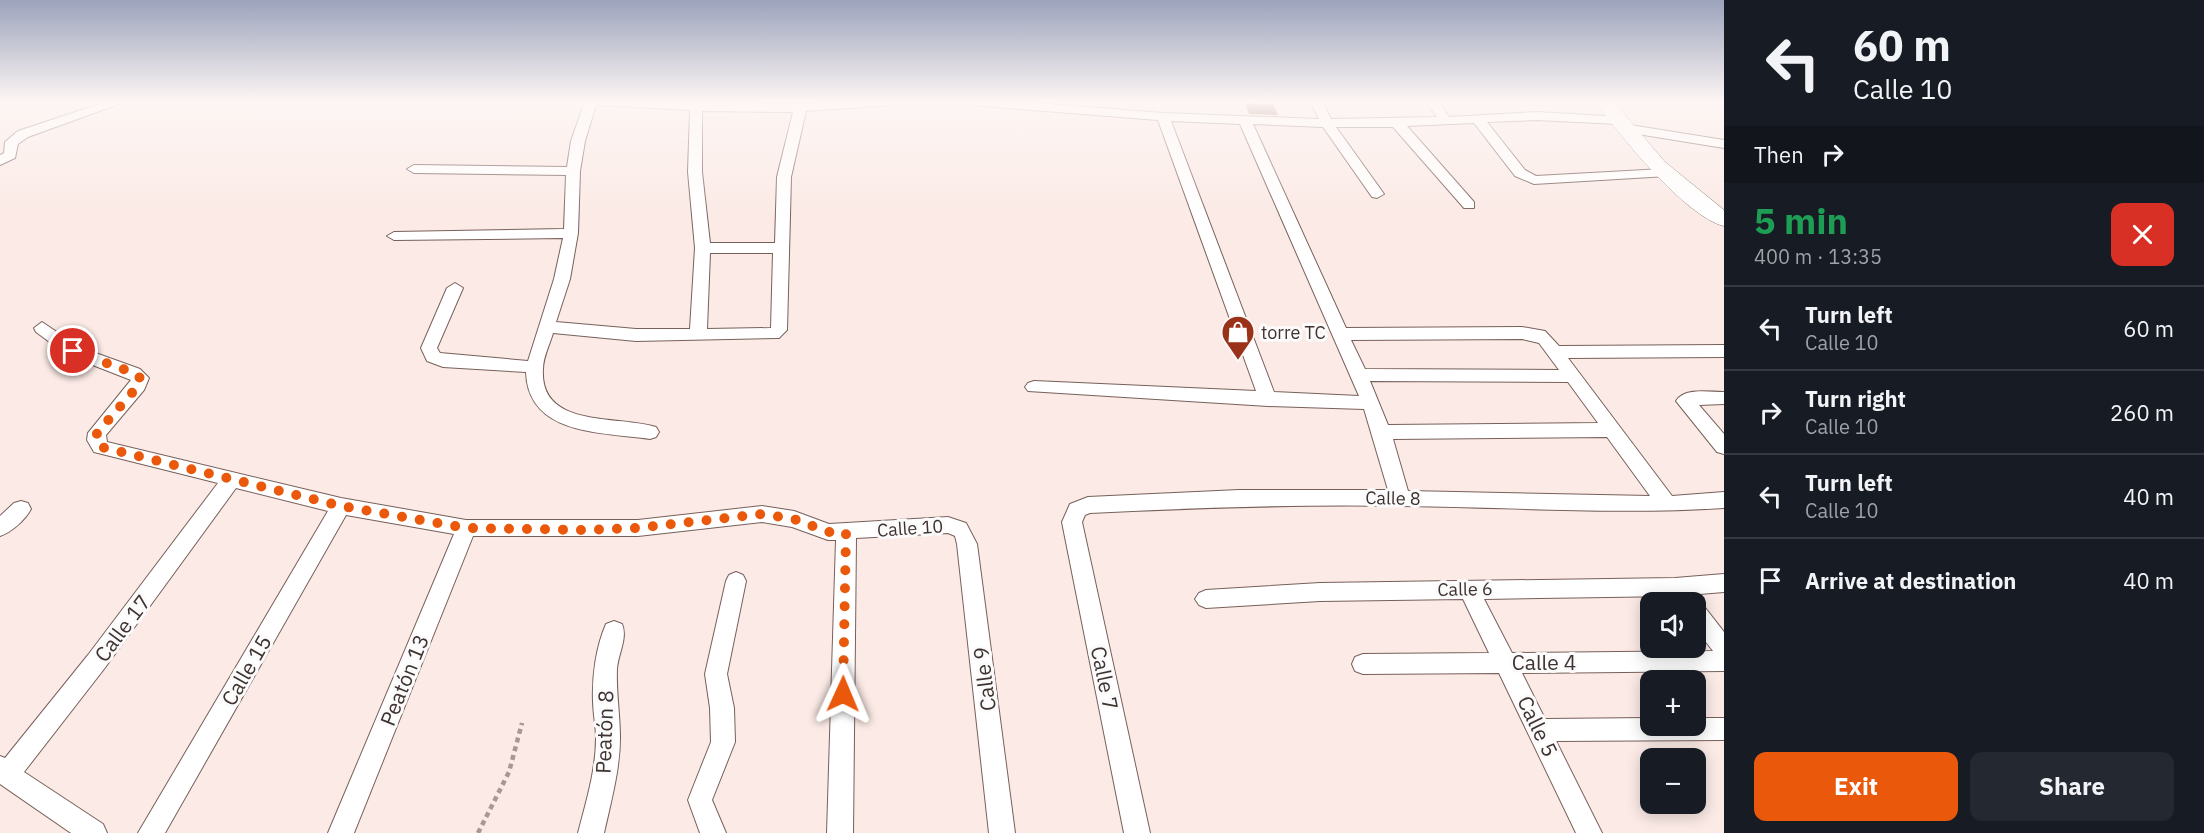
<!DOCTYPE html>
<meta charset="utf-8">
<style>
:root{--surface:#171b24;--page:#242831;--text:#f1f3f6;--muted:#9ea1a6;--line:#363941;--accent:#ea580c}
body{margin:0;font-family:"IBM Plex Sans",sans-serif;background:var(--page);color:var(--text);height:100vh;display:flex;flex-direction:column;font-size:22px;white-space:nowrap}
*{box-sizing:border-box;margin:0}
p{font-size:20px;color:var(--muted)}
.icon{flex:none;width:33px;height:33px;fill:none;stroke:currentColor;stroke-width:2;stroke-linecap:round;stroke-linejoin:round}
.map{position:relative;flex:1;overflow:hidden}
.drawer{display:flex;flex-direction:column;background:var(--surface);width:480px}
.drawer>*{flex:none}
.hud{background:#171b24;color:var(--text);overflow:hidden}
.controls{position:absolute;left:1640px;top:592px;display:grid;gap:12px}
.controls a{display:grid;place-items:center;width:66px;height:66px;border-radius:12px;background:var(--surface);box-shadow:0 3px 15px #0003;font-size:30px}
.pin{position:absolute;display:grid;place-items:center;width:51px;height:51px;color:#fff;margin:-26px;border:3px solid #fff;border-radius:50%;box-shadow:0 2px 6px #0007}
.me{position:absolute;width:66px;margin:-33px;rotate:1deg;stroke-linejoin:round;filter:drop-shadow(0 0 4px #0008)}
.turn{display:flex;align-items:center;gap:21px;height:126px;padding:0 30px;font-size:27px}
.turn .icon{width:78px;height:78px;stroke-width:2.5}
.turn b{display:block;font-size:42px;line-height:51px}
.then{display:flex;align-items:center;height:57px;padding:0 30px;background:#0003;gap:12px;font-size:22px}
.round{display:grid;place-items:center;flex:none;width:63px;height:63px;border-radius:12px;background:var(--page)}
.overview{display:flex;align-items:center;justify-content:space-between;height:102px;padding:0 30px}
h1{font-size:36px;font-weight:700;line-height:45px;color:#1e9e55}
.action{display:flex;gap:12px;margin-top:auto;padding:12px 30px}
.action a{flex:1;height:69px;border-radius:12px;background:var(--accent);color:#fff;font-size:24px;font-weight:700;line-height:69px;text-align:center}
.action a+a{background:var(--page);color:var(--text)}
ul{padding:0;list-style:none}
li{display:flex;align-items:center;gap:18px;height:84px;padding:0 30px;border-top:2px solid var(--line)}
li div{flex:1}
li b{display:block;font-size:22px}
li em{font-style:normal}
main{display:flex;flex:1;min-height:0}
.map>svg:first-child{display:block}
.building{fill:#6d3528}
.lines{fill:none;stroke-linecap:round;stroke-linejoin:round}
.street-casing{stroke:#78605a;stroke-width:2}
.secondary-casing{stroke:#78605a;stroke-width:1}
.path{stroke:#a69894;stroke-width:4.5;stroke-dasharray:5 4;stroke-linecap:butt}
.street{fill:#fff;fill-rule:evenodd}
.secondary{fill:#fff;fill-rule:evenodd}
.route{stroke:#ea580c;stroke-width:10;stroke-dasharray:0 18}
.labels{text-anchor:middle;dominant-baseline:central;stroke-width:6;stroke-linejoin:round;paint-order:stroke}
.poi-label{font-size:18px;fill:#3e3330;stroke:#fbfbfb;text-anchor:start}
.street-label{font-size:18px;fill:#3e3330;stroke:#fbfbfb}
.near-street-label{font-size:21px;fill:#3e3330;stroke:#fbfbfb}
</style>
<main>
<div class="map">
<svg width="1724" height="833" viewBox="0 0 1724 833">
<rect width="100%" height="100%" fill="#fbeae6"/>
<!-- building -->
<path class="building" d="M1245 103 1273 104 1278 115 1249 114Z"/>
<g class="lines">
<!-- street casing -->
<g class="street-casing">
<path id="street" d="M109 101H127L28 137 18 144 15 158 0 165V155L4 153 5 142 18 131Z
M585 101 800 104 897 101 891 105 806 111 791 177 787 330 779 338 636 341 553 333C550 344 543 357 543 369 539 429 618 415 656 427L659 432 656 437 650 439C603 432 528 436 526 372L443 367 427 361 421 348 447 288 455 283 463 288 437 348 440 353 528 361 554 279 563 238 394 240 387 236 394 232 564 229 566 175 414 173 407 169 414 165 567 167 571 141ZM596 105 690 110 688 172 695 248 690 329H636L556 322 570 279 578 233 580 171 585 141ZM702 111 793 112 777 177 775 243H710L702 172ZM710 253H773L771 328 707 329Z
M964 101H1013L1163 113 1319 119 1310 101H1322L1331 119 1437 117 1426 101H1438L1449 117 1537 112 1623 117 1624 120 1618 124 1537 120 1487 122 1525 170 1536 176 1663 169 1670 173 1668 176 1534 184 1515 176 1474 123 1407 126 1474 202V208H1464L1393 127H1336L1384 194 1377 198 1372 197 1323 127 1253 124 1346 328 1522 327 1545 331 1559 346 1724 345V357L1568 358 1672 496 1724 492V508C1616 515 1508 507 1400 506 1297 504 1194 508 1090 513L1085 515 1082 522 1150 833H1124L1062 522 1070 504 1088 497 1239 490H1388L1364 409 1268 406 1028 391 1025 387 1028 383 1034 381 1256 391 1158 120 970 105ZM1171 121 1240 124 1359 396 1274 392ZM1522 339 1539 343 1559 370 1365 369 1351 340ZM1370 381 1568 382 1598 423 1388 425ZM1607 437 1650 496 1408 491 1393 439Z
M1624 124 1724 140V148L1619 131V125Z
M42 322 79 347 140 369 149 378 144 390 106 435 107 442 341 498 466 520H638L762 506 794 511 829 524 948 517 966 523 977 544 1015 833H989L957 544 955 536 948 533 856 538 853 833H827L836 540H828L792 527 762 522 638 536H473L354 833H328L454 534 346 515 165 833H138L328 511 236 488 104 669 24 772 103 824 107 833H71L0 784V756L5 758 88 655 218 483 94 452 87 440 88 433 131 380 67 355 36 332 34 328Z
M1724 392V404L1699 405 1724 434V454L1717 452 1676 401C1684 387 1710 392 1724 392Z
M21 501 28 503 31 509C25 520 12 532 0 536V516L14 503Z
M736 572 743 575 746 581 727 674 734 708 735 742 712 800 726 833H700L688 800 711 742 710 708 705 674 726 581 729 575Z
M1724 574V592L1675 596 1484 599 1512 653 1713 651 1695 628V603L1703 605 1724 632V671L1522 673 1545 719 1650 718V726H1695V718H1724V740L1556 741 1602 833H1576L1499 673 1363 674 1355 671 1352 664 1355 657 1363 654 1489 653 1463 599 1320 601 1206 608 1199 605 1195 599 1199 593 1206 590 1320 583 1675 578Z
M614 621 622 624C628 638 618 654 617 669 616 692 620 714 620 738 620 769 611 802 604 833H578C586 802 596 770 596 738 596 726 593 713 593 701 592 676 596 647 606 624Z"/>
</g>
<!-- secondary casing -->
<g class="secondary-casing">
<path id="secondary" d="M1595 101H1613L1665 162 1724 210V226C1686 217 1618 134 1595 101Z"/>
</g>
<!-- path -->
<path class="path" d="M478 833 509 772 522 723"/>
<!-- street -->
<use href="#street" class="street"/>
<!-- secondary -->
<use href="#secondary" class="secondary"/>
</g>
<!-- sky -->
<linearGradient id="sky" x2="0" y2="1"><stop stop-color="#9ca3bc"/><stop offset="0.47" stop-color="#fdf6f4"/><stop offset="1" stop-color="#fdf6f4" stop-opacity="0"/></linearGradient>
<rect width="1724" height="217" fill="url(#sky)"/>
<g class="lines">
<!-- route -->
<path class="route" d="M73 351 134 373 140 378 138 386 97 433 96 440 101 447 341 506 466 528 585 530 638 528 762 514 794 519 828 532 846 533 843 694"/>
</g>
<!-- icons -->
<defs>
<g id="shop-pin" transform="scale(1.725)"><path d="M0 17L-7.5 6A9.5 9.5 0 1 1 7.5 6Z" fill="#9a3219" stroke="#fbfbfb"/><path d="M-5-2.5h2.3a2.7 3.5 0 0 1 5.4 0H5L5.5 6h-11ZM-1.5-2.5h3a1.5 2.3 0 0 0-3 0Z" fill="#fff"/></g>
</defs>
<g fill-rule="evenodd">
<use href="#shop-pin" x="1238" y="332"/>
</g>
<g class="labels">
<!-- poi labels -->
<g class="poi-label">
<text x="1261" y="332">torre TC</text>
</g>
<!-- street labels -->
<g class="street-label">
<text transform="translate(1393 498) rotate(1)">Calle 8</text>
<text transform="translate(910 528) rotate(-4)">Calle 10</text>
<text transform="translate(1465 589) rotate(-1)">Calle 6</text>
</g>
<!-- near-street labels -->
<g class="near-street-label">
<text transform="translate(122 628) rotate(-53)">Calle 17</text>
<text x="1544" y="662">Calle 4</text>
<text transform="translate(246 670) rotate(-60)">Calle 15</text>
<text transform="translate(1105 678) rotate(78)">Calle 7</text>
<text transform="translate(984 679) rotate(-97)">Calle 9</text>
<text transform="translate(404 680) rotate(-68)">Peatón 13</text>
<text transform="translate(1538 726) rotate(64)">Calle 5</text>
<text transform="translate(604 732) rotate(-88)">Peatón 8</text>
</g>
</g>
</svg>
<div class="controls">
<a><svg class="icon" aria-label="sound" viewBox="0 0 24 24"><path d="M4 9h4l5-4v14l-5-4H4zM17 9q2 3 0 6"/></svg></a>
<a>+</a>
<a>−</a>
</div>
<div class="pin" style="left:73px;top:351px;background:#d93025"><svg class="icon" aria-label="arrive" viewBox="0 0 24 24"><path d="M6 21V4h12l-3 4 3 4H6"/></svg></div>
<svg class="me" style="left:843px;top:694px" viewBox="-20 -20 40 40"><path d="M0-17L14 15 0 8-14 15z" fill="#ea580c" stroke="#fff" stroke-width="4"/></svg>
</div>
<section class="drawer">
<div class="hud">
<div class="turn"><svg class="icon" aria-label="left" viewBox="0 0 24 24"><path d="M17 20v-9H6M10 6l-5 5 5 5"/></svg><div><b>60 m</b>Calle 10</div></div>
<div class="then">Then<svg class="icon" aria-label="right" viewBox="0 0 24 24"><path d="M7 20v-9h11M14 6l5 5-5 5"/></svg></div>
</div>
<div class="overview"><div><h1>5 min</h1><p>400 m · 13:35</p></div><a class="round" style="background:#d93025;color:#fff"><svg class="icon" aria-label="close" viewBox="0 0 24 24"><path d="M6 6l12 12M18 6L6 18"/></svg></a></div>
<ul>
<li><svg class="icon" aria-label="left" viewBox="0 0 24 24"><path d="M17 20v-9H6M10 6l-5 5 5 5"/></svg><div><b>Turn left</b><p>Calle 10</p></div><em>60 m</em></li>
<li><svg class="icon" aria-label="right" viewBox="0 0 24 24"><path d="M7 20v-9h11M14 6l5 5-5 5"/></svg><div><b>Turn right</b><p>Calle 10</p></div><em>260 m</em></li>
<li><svg class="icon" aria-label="left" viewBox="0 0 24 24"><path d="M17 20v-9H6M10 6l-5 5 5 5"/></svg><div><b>Turn left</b><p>Calle 10</p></div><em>40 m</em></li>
<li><svg class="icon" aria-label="arrive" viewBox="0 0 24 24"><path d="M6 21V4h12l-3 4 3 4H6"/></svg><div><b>Arrive at destination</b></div><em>40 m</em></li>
</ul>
<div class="action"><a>Exit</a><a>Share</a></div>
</section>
</main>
